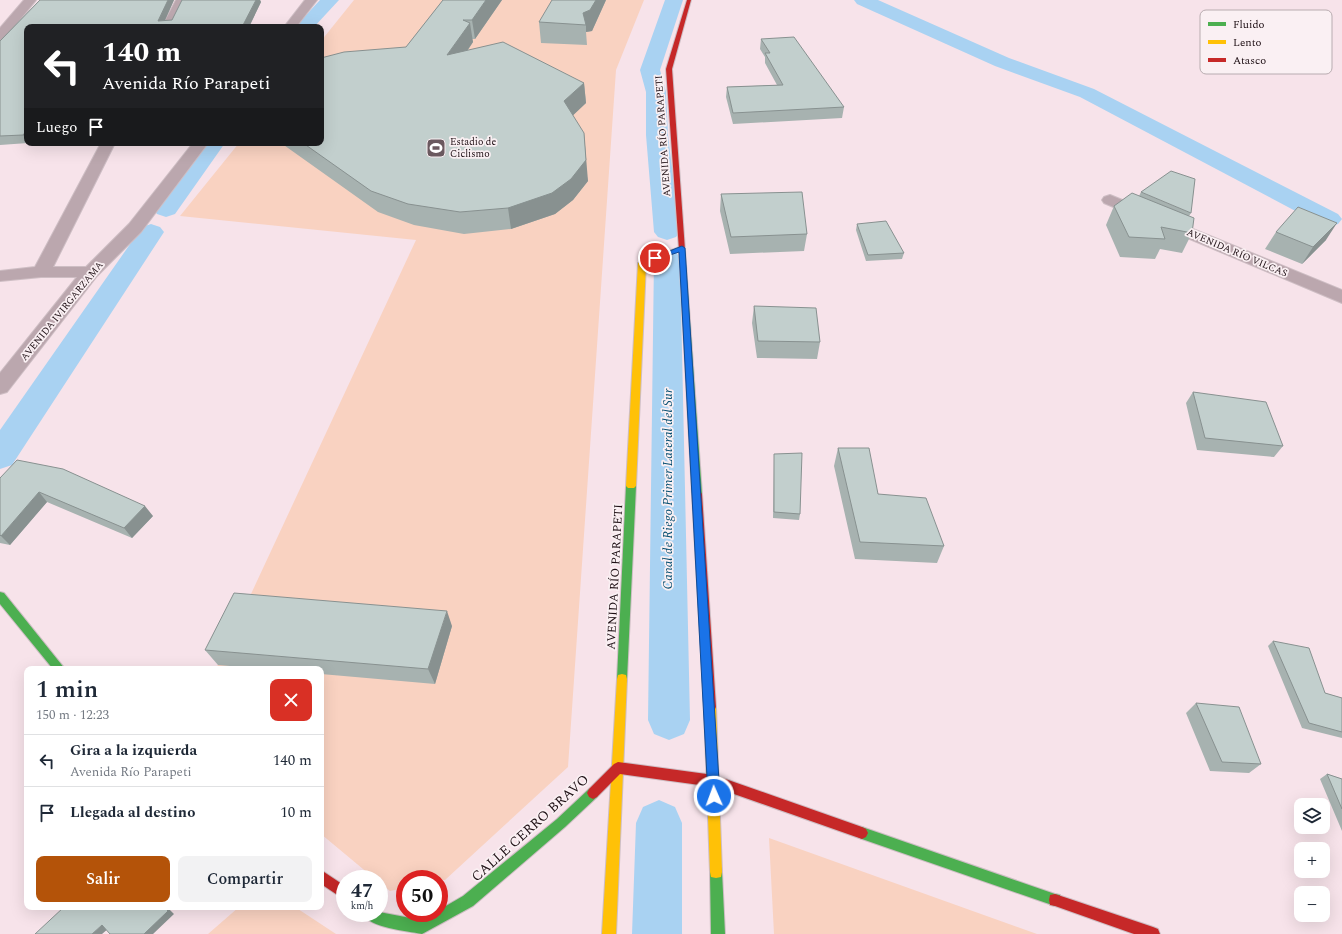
<!DOCTYPE html>
<html lang="es">
<meta charset="utf-8">
<style>
:root{--surface:#fff;--page:#f2f2f3;--text:#1f2937;--muted:#747a83;--line:#e0e1e3;--accent:#b45309}
body{margin:0;font-family:Spectral,serif;background:var(--page);color:var(--text);height:100vh;display:flex;flex-direction:column;font-size:15px;white-space:nowrap}
*{box-sizing:border-box;margin:0}
p{font-size:13px;color:var(--muted)}
.icon{flex:none;width:22px;height:22px;fill:none;stroke:currentColor;stroke-width:2;stroke-linecap:round;stroke-linejoin:round}
.map{position:relative;flex:1;overflow:hidden}
.drawer{position:absolute;left:24px;top:666px;width:300px;height:244px;display:flex;flex-direction:column;background:var(--surface);border-radius:8px;box-shadow:0 4px 16px #0002}
.drawer>*{flex:none}
.top-card{position:absolute;left:24px;top:24px;width:300px;height:122px;border-radius:8px;box-shadow:0 4px 16px #0002;background:#202124;color:#fff;overflow:hidden}
.buttons{position:absolute;left:1294px;top:798px;display:grid;gap:8px}
.buttons a{display:grid;place-items:center;width:36px;height:36px;border-radius:8px;background:var(--surface);box-shadow:0 4px 16px #0002;font-size:20px}
.speed{position:absolute;left:336px;top:870px;display:flex;gap:8px;font-size:20px;font-weight:700;text-align:center}
.speed>*{display:grid;place-content:center;width:52px;height:52px;border-radius:50%;background:var(--surface);box-shadow:0 4px 16px #0002;line-height:1}
.speed small{font-size:10px;font-weight:400}
.speed .limit{border:6px solid #d22;background:#fff;color:#111}
.pin{position:absolute;display:grid;place-items:center;width:34px;height:34px;color:#fff;margin:-17px;border:2px solid #fff;border-radius:50%;box-shadow:0 1px 4px #0007}
.me{position:absolute;width:44px;margin:-22px;rotate:358deg;stroke-linejoin:round;filter:drop-shadow(0 0 3px #0008)}
.turn{display:flex;align-items:center;gap:14px;height:84px;padding:0 12px;font-size:18px}
.turn .icon{width:52px;height:52px;stroke-width:2.5}
.turn b{display:block;font-size:28px;line-height:34px}
.then{display:flex;align-items:center;height:38px;padding:0 12px;background:#0003;gap:8px;font-size:15px}
.round{display:grid;place-items:center;flex:none;width:42px;height:42px;border-radius:8px;background:var(--page)}
.headline{display:flex;align-items:center;justify-content:space-between;height:68px;padding:0 12px}
h1{font-size:24px;font-weight:600;line-height:30px}
.action{display:flex;gap:8px;margin-top:auto;padding:8px 12px}
.action a{flex:1;height:46px;border-radius:8px;background:var(--accent);color:#fff;font-size:16px;font-weight:600;line-height:46px;text-align:center}
.action a+a{background:var(--page);color:var(--text)}
ul{padding:0;list-style:none}
li{display:flex;align-items:center;gap:12px;height:52px;padding:0 12px;border-top:1px solid var(--line)}
li div{flex:1}
li b{display:block;font-size:15px}
li em{font-style:normal}
.map>svg:first-child{display:block}
.green{fill:#f9d2c1}
.lines{fill:none;stroke-linecap:round;stroke-linejoin:round}
.canal{fill:#a9d2f2;fill-rule:evenodd}
.street-casing{stroke:#cebec4;stroke-width:2}
.fast-casing{stroke:#cebec4;stroke-width:2}
.slow-casing{stroke:#cebec4;stroke-width:2}
.jam-casing{stroke:#cebec4;stroke-width:2}
.street{fill:#bba7ae;fill-rule:evenodd}
.fast{fill:#4caf50;fill-rule:evenodd}
.slow{fill:#ffc107;fill-rule:evenodd}
.jam{fill:#c62828;fill-rule:evenodd}
.wall{fill:#a7b2b0}
.shaded-wall{fill:#889190}
.building{fill:#c2cfcd;stroke:#889190}
.route{fill:#1a73e8;stroke:#114b97}
.labels{text-anchor:middle;dominant-baseline:central;stroke-width:3.5;stroke-linejoin:round;paint-order:stroke}
.far-street-label{font-size:10px;fill:#1e0f14;stroke:#faf0f3}
.far-poi-label{font-size:10px;fill:#1e0f14;stroke:#faf0f3;text-anchor:start}
.street-label{font-size:12px;fill:#1e0f14;stroke:#faf0f3}
.water-label{font-size:13px;font-style:italic;fill:#054e71;stroke:#faf0f3}
.near-street-label{font-size:14px;fill:#1e0f14;stroke:#faf0f3}
.key{fill:#faf0f3;stroke:#b8acb0;stroke-width:1}
.key-label{font-size:11px;fill:#1e0f14}
</style>
<div class="map">
<svg width="1342" height="934" viewBox="0 0 1342 934">
<rect width="100%" height="100%" fill="#f7e3ea"/>
<!-- green -->
<path class="green" d="M354 0H644L616 70 568 767 445 880 405 879V888L390 891 379 882V879H375L321 834V669H216L416 240 180 216 239 143H321V41Z
M769 838 1037 934H774Z
M239 907H295L336 934H208Z"/>
<g class="lines">
<!-- canal -->
<path class="canal" d="M320 0H339L314 27H295Z
M665 0H683L660 70 666 92 668 135 680 232 676 237 667 240 658 237 654 232 646 135V92L640 70Z
M854 0H878L1009 58 1094 89 1338 214 1342 219 1338 224 1329 227 1320 224 1080 97 995 66 857 4Z
M202 143H225L175 214 166 217 157 214 153 209Z
M151 224 160 227 164 232 12 465 0 469V430L142 227Z
M667 250 676 252 680 258 690 720 684 734 669 740 654 734 648 720 654 258 658 252Z
M659 800 675 807 682 823V934H632L636 823 643 807Z"/>
<!-- street casing -->
<g class="street-casing">
<path id="street" d="M24 0H36L4 39 0 40V28Z
M176 0H188L174 27H162Z
M305 0H317L296 27H284Z
M101 143H115L53 267H86L129 224 193 143H208L141 232 97 276 7 392 0 394V373L77 277H41L0 281V271L35 267Z
M1110 195 1342 290V303L1104 203 1102 200 1104 197Z"/>
</g>
<!-- fast casing -->
<g class="fast-casing">
<path id="fast" d="M682 248 685 250 702 494 700 497H694L692 494 679 250Z
M631 482 634 484 636 486 627 679 626 683 622 684 618 683 617 679 626 486 628 484Z
M0 592 4 593 65 669H53L0 604Z
M593 787 597 789 599 793 597 797 565 827 473 906 422 934C407 931 369 928 362 913L379 912 421 920 434 913H439V910L463 896 557 819 589 789Z
M862 827 1055 894 1060 895 1061 900 1060 905 1055 906 862 839 858 837 856 833 858 829Z
M716 866 721 867 722 872 725 934H711L710 872 711 867Z"/>
</g>
<!-- slow casing -->
<g class="slow-casing">
<path id="slow" d="M682 246 684 247V249L646 264 636 486 634 488H628L626 486 638 263Z
M622 674 626 675 627 679 616 934H602L617 679 618 675Z
M710 702 714 703 716 707 722 872 721 877 716 878 711 877 710 872 704 707 706 703Z"/>
</g>
<!-- jam casing -->
<g class="jam-casing">
<path id="jam" d="M687 0H691L672 69 685 250 682 252 679 250 666 69Z
M697 490 700 491 702 494 716 707 714 711 710 712 706 711 704 707 692 494 694 491Z
M618 762 714 775 862 827 866 829 868 833 866 837 862 839 714 787 620 774 597 797 593 799 589 797 587 793 589 789 614 764Z
M321 870 345 886V900L321 884Z
M1055 894 1153 927 1158 929 1160 934H1134L1055 906 1050 905 1049 900 1050 895Z"/>
</g>
<!-- street -->
<use href="#street" class="street"/>
<!-- fast -->
<use href="#fast" class="fast"/>
<!-- slow -->
<use href="#slow" class="slow"/>
<!-- jam -->
<use href="#jam" class="jam"/>
</g>
<!-- wall -->
<path class="wall" d="M40 0H174L165 20H172L182 0H260L261 2 249 27H27V143H28L0 145V41Z
M443 0H502L475 39H472L473 42 468 50 584 83 586 103 573 115 588 181 573 200 555 214 511 229 464 234 414 225 378 212 281 143H321L406 47Z
M606 0 592 31 586 32 587 45 541 43 539 22Z
M761 39 844 107 842 118 733 124 726 97 727 87 777 85 765 63V57L760 49Z
M1141 192 1191 213 1189 216 1192 233 1182 253 1160 249 1155 259 1120 257 1106 225 1114 206 1139 196Z
M721 194 807 234 804 251 730 254 720 211Z
M857 224 904 253 902 259 866 261 856 230Z
M1276 232 1326 240 1302 264 1265 249Z
M754 306 820 342 817 359 757 358 752 323Z
M1193 392 1283 446 1274 457 1197 450 1186 403Z
M838 448 878 494 944 546 937 563 855 559 834 466Z
M774 454 800 514 799 520 773 518 774 459Z
M0 478 153 516 132 538 47 502 10 545 0 543Z
M452 626 435 684 321 674V669H266L218 665 205 650Z
M1273 641 1325 693 1342 698V738L1302 728 1268 646Z
M1196 703 1261 764 1249 773 1210 771 1186 713Z
M1327 774 1342 779V831L1320 779Z"/>
<!-- shaded-wall -->
<path class="shaded-wall" d="M168 0H174L162 27 158 21Z
M256 0H260L261 2 249 27H242Z
M486 0H502L475 39 472 20Z
M596 0H606L592 31 586 32V25L583 13Z
M470 23 473 42 451 74 447 55Z
M584 83 586 103 566 122 564 101Z
M27 130V141L23 135Z
M584 133 588 181 573 200 555 214 511 229 508 208Z
M1337 223 1326 240 1302 264 1313 247Z
M39 492 47 502 10 545 1 536Z
M145 506 153 516 132 538 124 528Z
M447 611 452 626 435 684 428 669Z
M164 907H167L174 914 153 934H144Z
M102 925 109 928 102 934H92Z"/>
<!-- building -->
<path class="building" d="M40 0H168L158 21 172 20 182 0H256L242 27H181L182 25 157 27H27V130L23 135 0 136V41Z
M443 0H486L472 20H463L470 23 447 55 503 42 584 83 564 101 584 133 586 160 571 179 552 193 508 208 460 212 408 204 371 191 303 143H321V58L344 52 406 47Z
M552 0H596L590 10 583 13 586 25 539 22Z
M794 37 844 107 733 113 727 87 783 85 765 53H770L761 39Z
M1171 171 1195 179 1191 213 1141 192Z
M802 192 807 234 731 237 721 194Z
M1132 193 1194 218 1192 233 1161 227 1165 239 1129 237 1114 206Z
M1298 207 1337 223 1313 247 1276 232Z
M886 221 904 253 868 255 857 224Z
M754 306 816 308 820 342 758 341Z
M1193 392 1266 402 1283 446 1205 438Z
M838 448H869L878 494 926 498 944 546 860 542Z
M802 453 800 514 774 512V454Z
M17 460 63 469 145 506 124 528 39 492 1 536 0 535V478Z
M234 593 447 611 428 669 205 650Z
M1273 641 1309 648 1325 693 1342 698V732L1309 723Z
M1196 703 1239 707 1261 764 1222 762Z
M1327 774 1342 779V809Z
M64 907H164L168 911 144 934H110L102 925 92 934H35Z"/>
<!-- route -->
<path class="route" d="M682 246 685 248 720 796 719 801 714 802 710 801 708 796 679 252 655 260 652 258Z"/>
<!-- icons -->
<defs>
<g id="stadium-square" transform="scale(1)"><rect x="-9" y="-9" width="18" height="18" rx="4" fill="#6a595f" stroke="#faf0f3"/><path d="M0-5a6.5 5 0 1 0 0 10a6.5 5 0 1 0 0-10ZM-3.5-1.8h7v3.6h-7Z" fill="#fff"/></g>
</defs>
<g fill-rule="evenodd">
<use href="#stadium-square" x="436" y="148"/>
</g>
<g class="labels">
<!-- far-street labels -->
<g class="far-street-label">
<text transform="translate(663 136) rotate(-94)">AVENIDA RÍO PARAPETI</text>
<text transform="translate(1237 253) rotate(23)">AVENIDA RÍO VILCAS</text>
<text transform="translate(62 311) rotate(-51)">AVENIDA IVIRGARZAMA</text>
</g>
<!-- far-poi labels -->
<g class="far-poi-label">
<text x="450" y="142">Estadio de<tspan x="450" dy="12">Ciclismo</tspan></text>
</g>
<!-- street labels -->
<g class="street-label">
<text transform="translate(615 577) rotate(-87)">AVENIDA RÍO PARAPETI</text>
</g>
<!-- water labels -->
<g class="water-label">
<text transform="translate(668 489) rotate(-90)">Canal de Riego Primer Lateral del Sur</text>
</g>
<!-- near-street labels -->
<g class="near-street-label">
<text transform="translate(530 828) rotate(-42)">CALLE CERRO BRAVO</text>
</g>
</g>
<!-- legend -->
<rect x="1200" y="10" width="132" height="64" rx="6" class="key"/>
<rect x="1208" y="22" width="18" height="4" fill="#4caf50"/>
<rect x="1208" y="40" width="18" height="4" fill="#ffc107"/>
<rect x="1208" y="58" width="18" height="4" fill="#c62828"/>
<g class="key-label">
<text x="1233" y="28">Fluido</text>
<text x="1233" y="46">Lento</text>
<text x="1233" y="64">Atasco</text>
</g>
</svg>
<div class="buttons">
<a><svg class="icon" aria-label="layers" viewBox="0 0 24 24"><path d="M12 4l9 5-9 5-9-5zM3 14l9 5 9-5"/></svg></a>
<a>+</a>
<a>−</a>
</div>
<div class="speed"><div>47<small>km/h</small></div><div class="limit">50</div></div>
<div class="pin" style="left:655px;top:258px;background:#d93025"><svg class="icon" aria-label="arrive" viewBox="0 0 24 24"><path d="M6 21V4h12l-3 4 3 4H6"/></svg></div>
<svg class="me" style="left:714px;top:796px" viewBox="-20 -20 40 40"><circle r="17" fill="#1a73e8" stroke="#fff" stroke-width="3"/><path d="M0-11L8 9 0 5-8 9z" fill="#fff"/></svg>
<div class="top-card">
<div class="turn"><svg class="icon" aria-label="left" viewBox="0 0 24 24"><path d="M17 20v-9H6M10 6l-5 5 5 5"/></svg><div><b>140 m</b>Avenida Río Parapeti</div></div>
<div class="then">Luego<svg class="icon" aria-label="arrive" viewBox="0 0 24 24"><path d="M6 21V4h12l-3 4 3 4H6"/></svg></div>
</div>
<section class="drawer">
<div class="headline"><div><h1>1 min</h1><p>150 m · 12:23</p></div><a class="round" style="background:#d93025;color:#fff"><svg class="icon" aria-label="close" viewBox="0 0 24 24"><path d="M6 6l12 12M18 6L6 18"/></svg></a></div>
<ul>
<li><svg class="icon" aria-label="left" viewBox="0 0 24 24"><path d="M17 20v-9H6M10 6l-5 5 5 5"/></svg><div><b>Gira a la izquierda</b><p>Avenida Río Parapeti</p></div><em>140 m</em></li>
<li><svg class="icon" aria-label="arrive" viewBox="0 0 24 24"><path d="M6 21V4h12l-3 4 3 4H6"/></svg><div><b>Llegada al destino</b></div><em>10 m</em></li>
</ul>
<div class="action"><a>Salir</a><a>Compartir</a></div>
</section>
</div>
